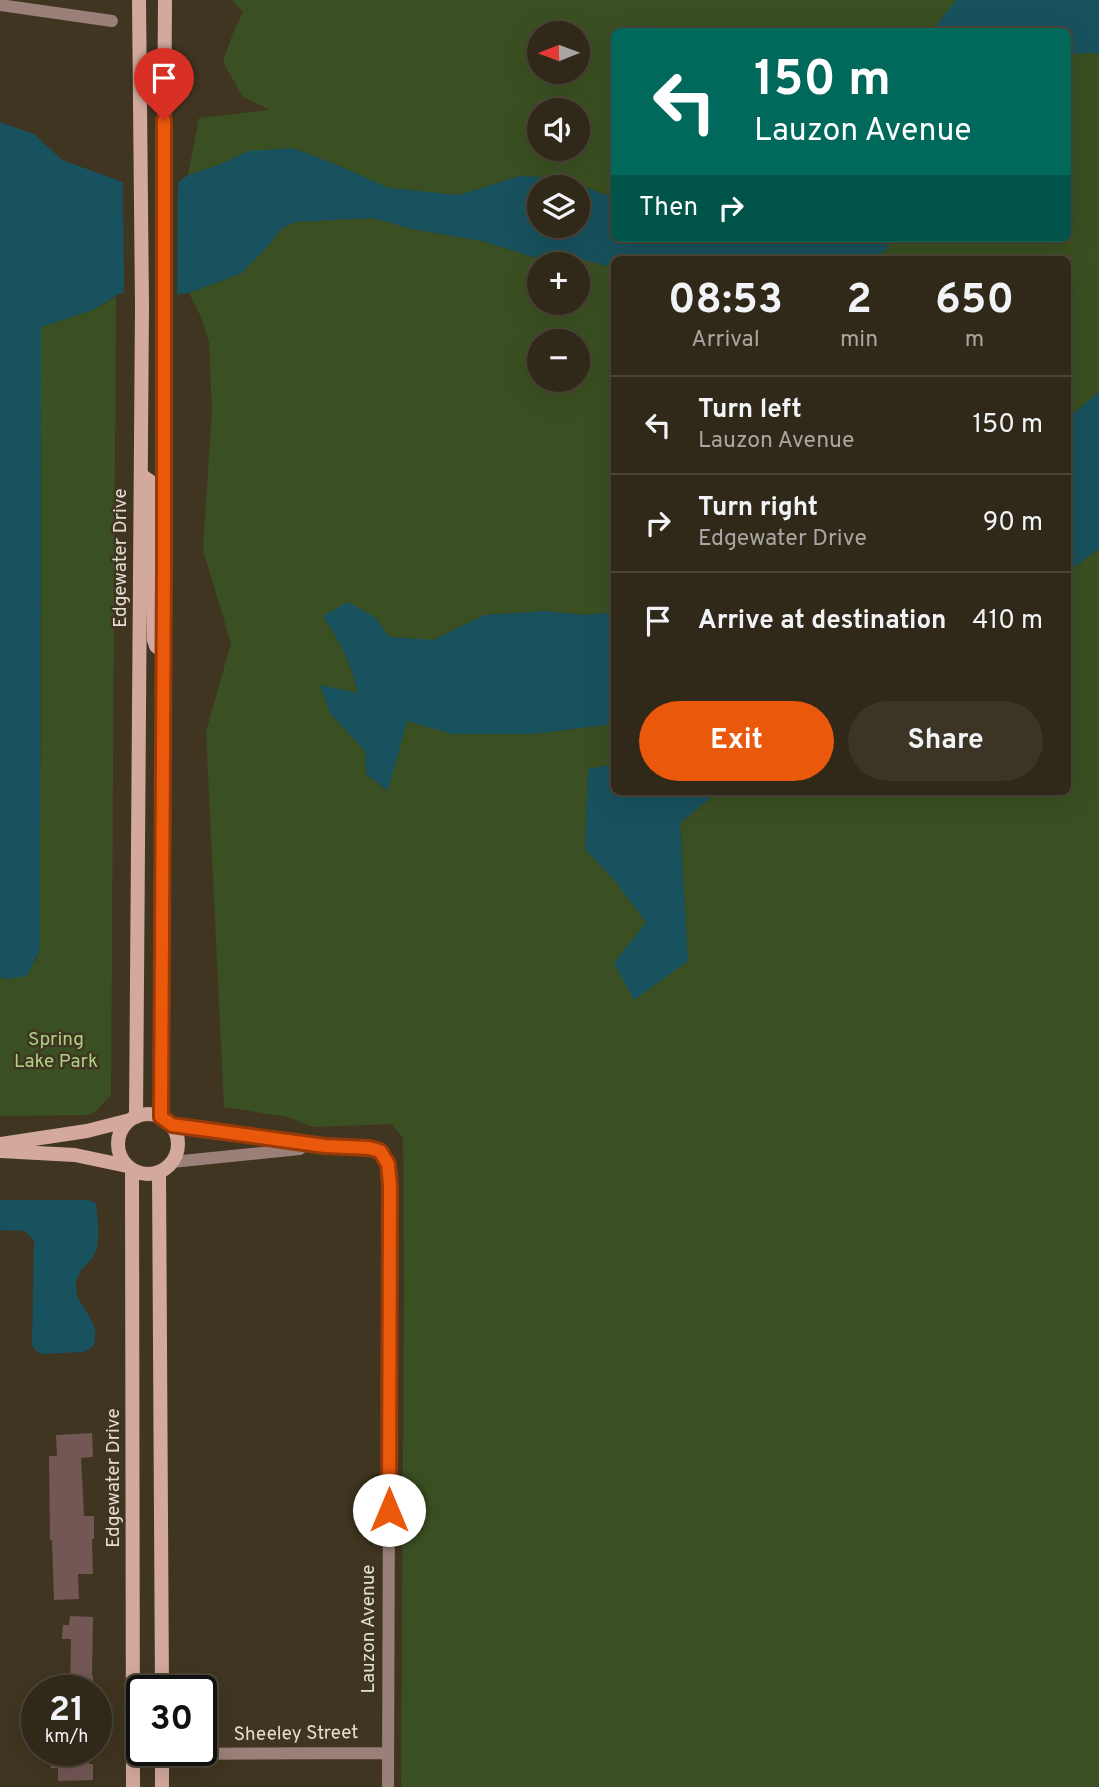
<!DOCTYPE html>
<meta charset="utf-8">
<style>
:root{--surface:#302818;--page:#3c3425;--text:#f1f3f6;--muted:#a8a6a2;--line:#4b4437;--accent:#ea580c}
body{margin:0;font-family:Overpass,sans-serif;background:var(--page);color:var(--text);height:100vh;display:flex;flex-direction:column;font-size:26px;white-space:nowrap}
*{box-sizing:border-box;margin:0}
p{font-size:23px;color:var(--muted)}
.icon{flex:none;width:38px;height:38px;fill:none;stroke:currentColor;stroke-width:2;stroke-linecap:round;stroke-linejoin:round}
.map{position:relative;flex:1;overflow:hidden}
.panel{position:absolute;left:611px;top:256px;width:460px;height:539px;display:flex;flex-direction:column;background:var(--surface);border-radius:10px;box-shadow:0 7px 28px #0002,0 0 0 2px var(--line)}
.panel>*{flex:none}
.guide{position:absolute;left:611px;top:28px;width:460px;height:214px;border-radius:10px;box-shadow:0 7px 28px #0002,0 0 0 2px var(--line);background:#00695c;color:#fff;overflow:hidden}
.needle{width:46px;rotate:269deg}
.fabs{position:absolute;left:527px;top:21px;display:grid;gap:14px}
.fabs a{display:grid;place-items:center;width:63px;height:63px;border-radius:50%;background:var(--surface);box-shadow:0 7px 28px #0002,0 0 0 2px var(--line);font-size:35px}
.speed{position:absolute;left:21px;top:1675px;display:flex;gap:14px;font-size:35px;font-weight:700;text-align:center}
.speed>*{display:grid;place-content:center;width:91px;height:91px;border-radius:50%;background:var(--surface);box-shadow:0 7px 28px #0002,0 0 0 2px var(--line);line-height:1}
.speed small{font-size:18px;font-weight:400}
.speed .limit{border:4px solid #111;border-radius:10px;background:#fff;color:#111}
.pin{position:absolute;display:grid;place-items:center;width:60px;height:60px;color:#fff;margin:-72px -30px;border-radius:50% 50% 50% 0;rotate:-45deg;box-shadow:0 0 7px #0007}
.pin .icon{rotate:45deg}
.me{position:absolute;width:77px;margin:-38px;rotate:0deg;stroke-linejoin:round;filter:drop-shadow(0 0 5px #0008)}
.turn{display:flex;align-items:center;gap:24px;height:147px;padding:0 28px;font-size:32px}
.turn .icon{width:91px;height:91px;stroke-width:2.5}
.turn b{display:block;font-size:49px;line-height:60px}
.then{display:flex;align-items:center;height:66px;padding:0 28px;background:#0003;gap:14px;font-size:26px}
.eta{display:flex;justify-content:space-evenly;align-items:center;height:119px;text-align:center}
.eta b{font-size:42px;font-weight:700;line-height:49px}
.button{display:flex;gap:14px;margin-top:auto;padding:14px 28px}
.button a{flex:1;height:80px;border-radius:42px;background:var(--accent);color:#fff;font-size:28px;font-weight:700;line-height:80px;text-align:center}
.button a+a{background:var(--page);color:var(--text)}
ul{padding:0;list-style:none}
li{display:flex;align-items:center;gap:21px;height:98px;padding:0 28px;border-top:2px solid var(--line)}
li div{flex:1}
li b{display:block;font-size:26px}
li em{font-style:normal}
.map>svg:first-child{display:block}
.green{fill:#3b5022;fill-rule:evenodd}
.water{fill:#18525e;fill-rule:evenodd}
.pier{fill:#403520}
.building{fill:#725754}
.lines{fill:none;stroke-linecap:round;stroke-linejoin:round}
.street{stroke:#9a8078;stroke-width:12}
.secondary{stroke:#d2a99c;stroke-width:14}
.route-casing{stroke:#983908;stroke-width:18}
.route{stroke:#ea580c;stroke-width:12}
.labels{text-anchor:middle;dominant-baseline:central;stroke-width:5;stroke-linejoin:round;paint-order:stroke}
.street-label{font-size:19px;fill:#e4ddd0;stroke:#403520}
.park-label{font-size:19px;fill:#add187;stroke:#403520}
</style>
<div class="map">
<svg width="1099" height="1787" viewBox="0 0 1099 1787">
<rect width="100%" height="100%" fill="#403520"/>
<!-- green -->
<path class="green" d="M232 0H956L932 31 614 32V198L561 178 520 176 459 195 389 188 335 164 293 148 218 165 188 175 199 118 270 110 243 97 223 62 233 33 243 12ZM539 33H578V72H539ZM539 110H578V149H539Z
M1090 53 1099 54V392L1068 418V259H875L885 251 893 238H1068V54Z
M373 218 417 230 482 241 533 257H575L614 268V612L585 615 545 611 485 615 433 640 389 637 376 618 323 616C341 643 350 662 358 693L320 685 330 713 365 751 366 774 387 791 407 720 452 734H533L614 724V764L588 769 585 849 614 880 647 922 614 963 688 961 680 823 719 791H1068V572L1099 549V1787H401L404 1292 403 1138 392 1124 313 1127 288 1117 224 1107 206 732 231 643 203 550 212 410 209 342 201 317 189 293 242 273 267 247 281 229 295 222ZM539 264H578V303H539ZM539 341H578V380H539Z
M116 297 111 1095 96 1111 89 1115 0 1116V977L5 979 36 961 39 952 40 938 41 327 93 310Z"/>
<!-- water -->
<path class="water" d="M956 0H1099V54L1090 53 1068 54V32L932 31Z
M0 122 34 134 62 160 115 179 131 186 167 191 188 175 218 165 249 151 293 148 335 164 389 188 459 195 520 176 561 178 614 198V238H893L885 251 875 259H614V268L575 257H533L482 241 417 230 373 218 295 222 281 229 267 247 242 273 189 293 171 295 121 293 93 310 41 327 40 938 39 952 27 976 5 979 0 977ZM539 187H578V226H539Z
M1099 392V549L1068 572V418Z
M348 602 376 618 389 637 433 640 485 615 545 611 585 615 614 612V724L533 734H452L407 721 388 791 366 774 365 751 330 713 320 685 358 693C351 663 340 641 323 616Z
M614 764V791H719L680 823 688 961 634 1000 614 963 646 922 614 880 585 849 588 769Z
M0 1200H88L96 1203C98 1217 101 1245 93 1257 85 1268 78 1269 76 1285 74 1301 92 1314 95 1330 96 1335 94 1341 94 1346L84 1352 41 1354 36 1351 32 1345 34 1241 25 1231 0 1230Z"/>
<!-- pier -->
<path class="pier" d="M178 178 177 298 124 297 123 179 132 183 166 187Z"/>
<!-- building -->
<path class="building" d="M92 1433 93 1457 81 1458 84 1516H94V1539H92L93 1574H78L79 1599 54 1600 52 1540H50L49 1456H57L56 1435Z
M70 1616 93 1617 92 1676H93V1690H70L71 1639H62L63 1625H69Z
M51 1750H89V1764H93V1780L58 1781V1768H51Z"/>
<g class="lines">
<!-- street -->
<path class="street" d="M0 5 112 21
M172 1125 325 1146 369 1148 380 1151 388 1164 390 1186 388 1787
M172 1162 300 1149
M162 1754 388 1753"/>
<!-- secondary -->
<path class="secondary" d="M141 475 150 481 153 500 154 640 156 646 164 653
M118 1144a30 30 0 1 1 60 0a30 30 0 1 1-60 0Z
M136 1117 142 306 139 0
M161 1117 164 568 163 306 165 0
M0 1144 87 1131 130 1120
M0 1151 75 1155 127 1166
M132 1170 133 1787
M159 1172 162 1690
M162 1787V1750"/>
</g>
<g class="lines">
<!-- route casing -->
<g class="route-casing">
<path id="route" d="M164 120V568L161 1117 172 1125 325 1146 369 1148 380 1151 388 1164 390 1186 389 1510"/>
</g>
<!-- route -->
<use href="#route" class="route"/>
</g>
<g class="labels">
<!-- street labels -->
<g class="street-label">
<text transform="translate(121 558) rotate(-90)">Edgewater Drive</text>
<text transform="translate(114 1478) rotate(-90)">Edgewater Drive</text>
<text transform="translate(369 1629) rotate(-90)">Lauzon Avenue</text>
<text transform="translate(296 1734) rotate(-1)">Sheeley Street</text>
</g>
<!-- park labels -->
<g class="park-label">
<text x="56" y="1040">Spring<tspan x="56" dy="22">Lake Park</tspan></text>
</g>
</g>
</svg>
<div class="fabs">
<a><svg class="needle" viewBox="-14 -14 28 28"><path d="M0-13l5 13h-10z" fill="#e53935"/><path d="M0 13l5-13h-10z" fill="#a8a6a2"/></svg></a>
<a><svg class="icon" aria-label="sound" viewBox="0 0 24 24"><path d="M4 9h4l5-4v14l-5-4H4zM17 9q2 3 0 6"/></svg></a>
<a><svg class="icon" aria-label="layers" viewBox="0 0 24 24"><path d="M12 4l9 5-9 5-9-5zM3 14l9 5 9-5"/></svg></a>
<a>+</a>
<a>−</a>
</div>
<div class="speed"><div>21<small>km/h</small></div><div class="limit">30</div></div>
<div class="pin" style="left:164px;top:120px;background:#d93025"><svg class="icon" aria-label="arrive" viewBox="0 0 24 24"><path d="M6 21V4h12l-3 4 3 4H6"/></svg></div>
<svg class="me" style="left:389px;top:1510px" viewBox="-20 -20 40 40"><circle r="19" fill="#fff"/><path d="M0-13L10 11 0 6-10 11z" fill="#ea580c"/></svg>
<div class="guide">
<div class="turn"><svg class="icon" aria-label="left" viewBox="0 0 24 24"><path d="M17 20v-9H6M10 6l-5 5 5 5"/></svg><div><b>150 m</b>Lauzon Avenue</div></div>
<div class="then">Then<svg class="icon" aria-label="right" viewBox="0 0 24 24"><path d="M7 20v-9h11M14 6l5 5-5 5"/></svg></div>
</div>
<section class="panel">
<div class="eta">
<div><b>08:53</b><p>Arrival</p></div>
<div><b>2</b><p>min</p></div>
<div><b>650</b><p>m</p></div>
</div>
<ul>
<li><svg class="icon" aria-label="left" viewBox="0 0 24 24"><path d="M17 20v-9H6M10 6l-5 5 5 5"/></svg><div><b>Turn left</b><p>Lauzon Avenue</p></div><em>150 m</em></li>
<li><svg class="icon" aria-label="right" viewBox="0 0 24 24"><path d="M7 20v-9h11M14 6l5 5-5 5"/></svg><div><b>Turn right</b><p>Edgewater Drive</p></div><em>90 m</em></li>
<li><svg class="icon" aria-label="arrive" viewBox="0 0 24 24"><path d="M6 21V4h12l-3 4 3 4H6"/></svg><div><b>Arrive at destination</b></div><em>410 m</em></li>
</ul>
<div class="button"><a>Exit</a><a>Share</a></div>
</section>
</div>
